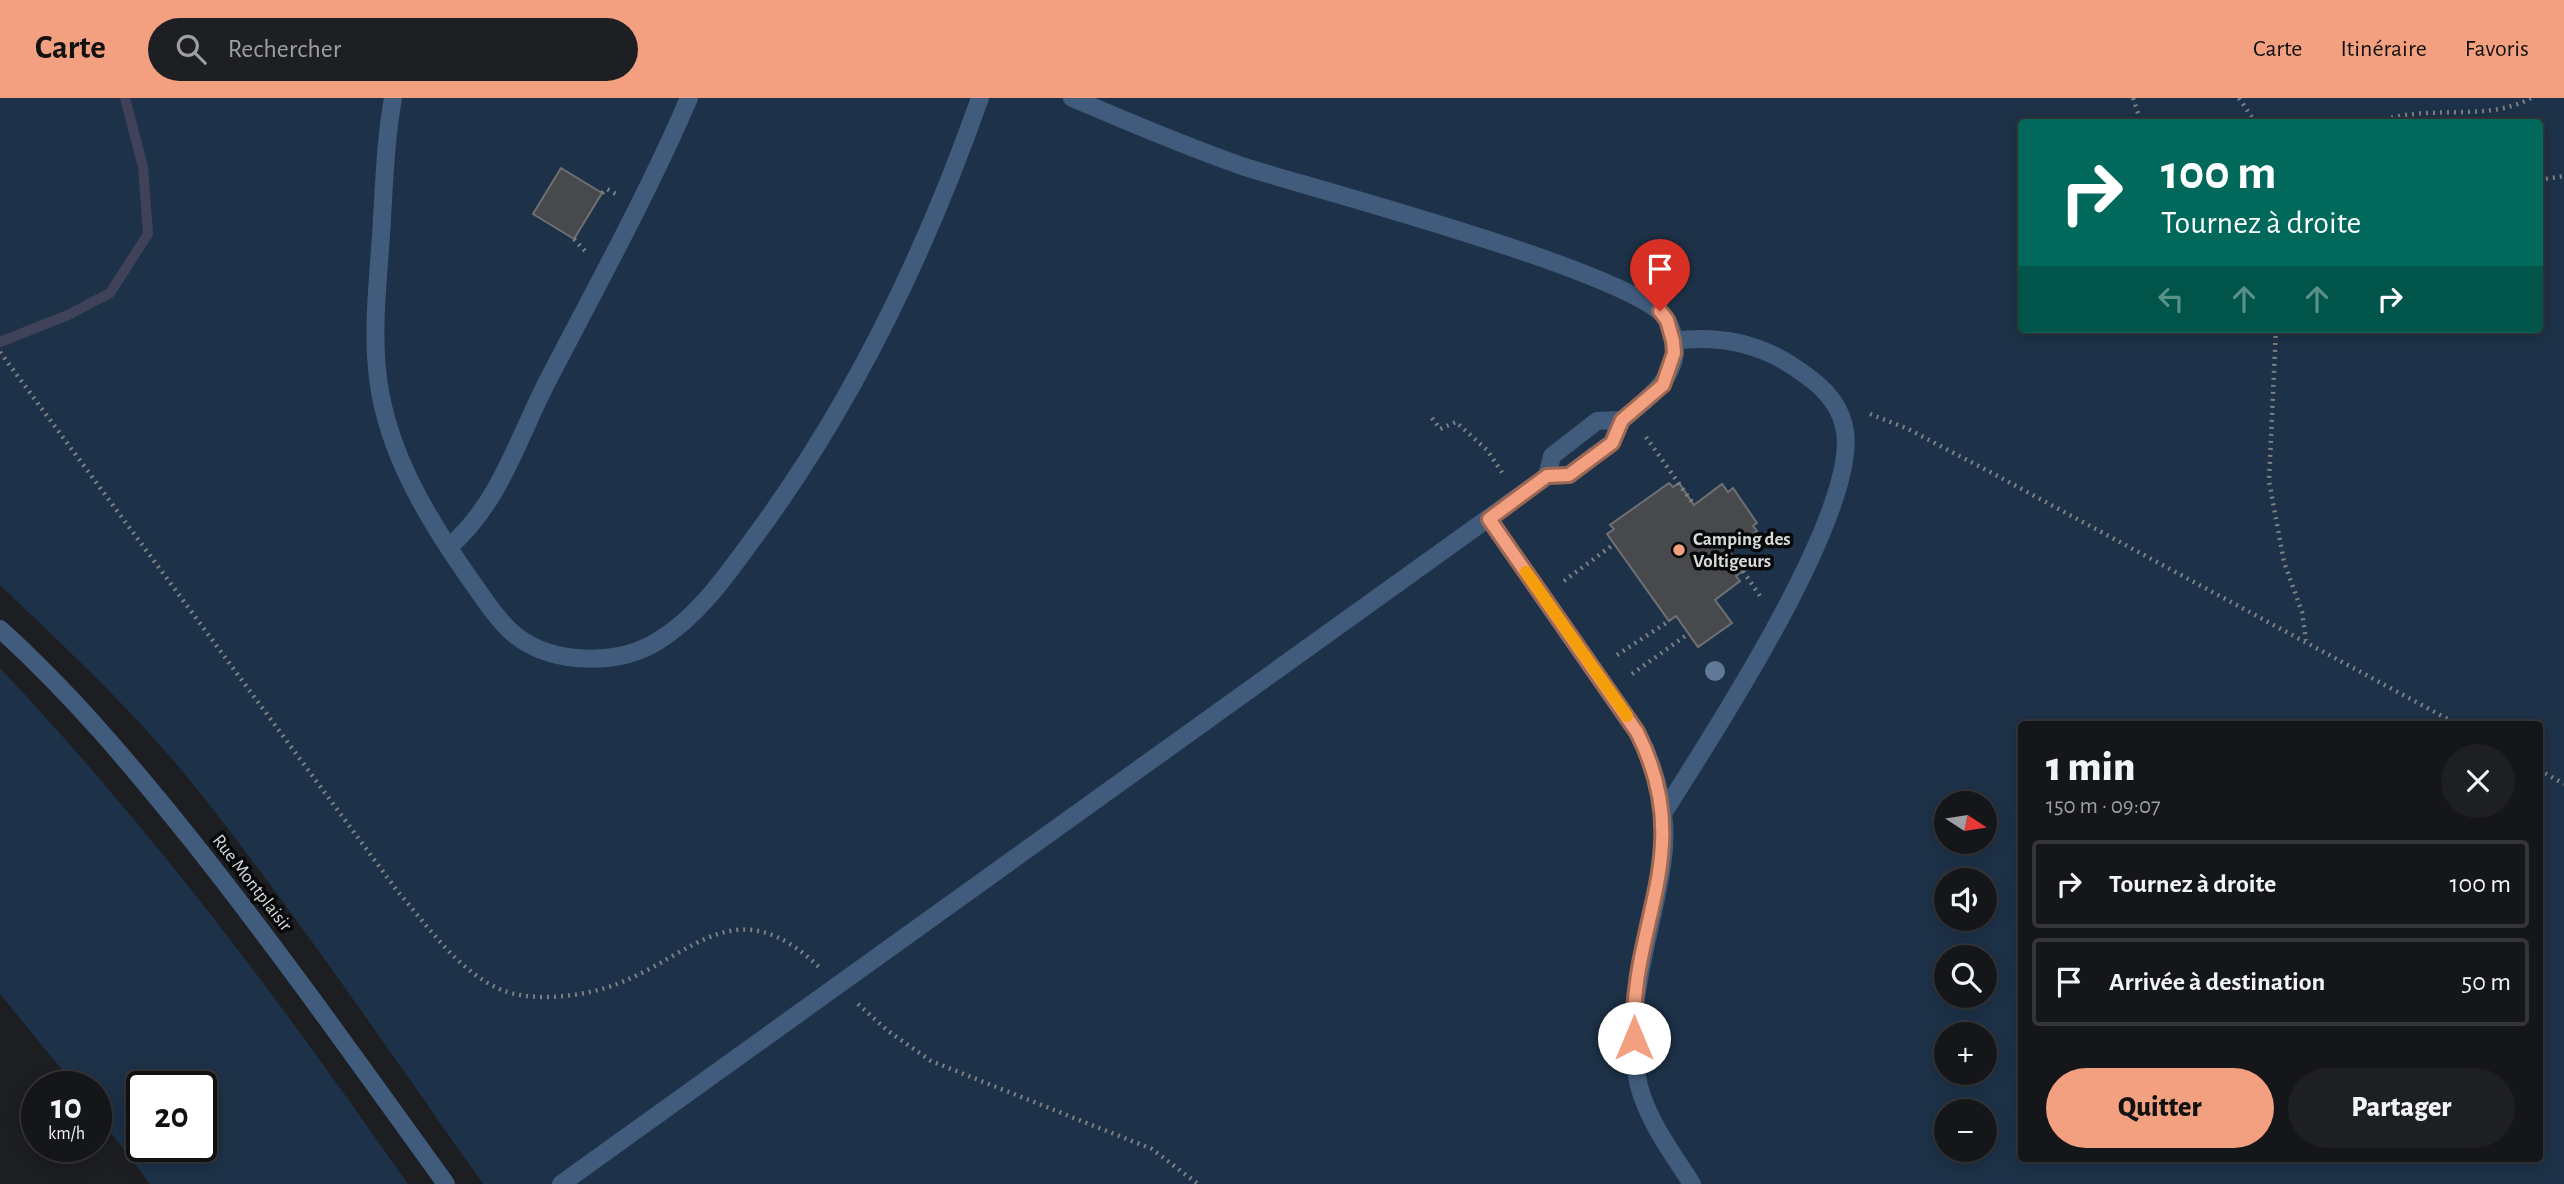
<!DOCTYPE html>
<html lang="fr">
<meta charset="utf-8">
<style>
:root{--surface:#151619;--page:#1e1f22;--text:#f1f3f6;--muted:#9d9fa2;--line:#343538;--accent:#f2a07f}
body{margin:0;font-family:"Alegreya Sans",sans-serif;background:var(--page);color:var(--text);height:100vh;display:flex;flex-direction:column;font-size:26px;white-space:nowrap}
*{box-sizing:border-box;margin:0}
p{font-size:23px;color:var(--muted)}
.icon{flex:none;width:38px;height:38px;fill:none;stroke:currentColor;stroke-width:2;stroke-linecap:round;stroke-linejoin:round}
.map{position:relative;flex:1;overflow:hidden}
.sheet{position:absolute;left:2018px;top:623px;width:525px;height:441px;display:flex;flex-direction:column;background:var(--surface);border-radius:7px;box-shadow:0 4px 18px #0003,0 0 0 2px var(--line)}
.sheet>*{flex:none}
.hud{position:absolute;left:2018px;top:21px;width:525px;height:214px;border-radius:7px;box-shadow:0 4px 18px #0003,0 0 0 2px var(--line);background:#00695c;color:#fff;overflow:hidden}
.needle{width:46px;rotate:102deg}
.fabs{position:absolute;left:1934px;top:693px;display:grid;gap:14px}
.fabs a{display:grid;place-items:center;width:63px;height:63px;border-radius:50%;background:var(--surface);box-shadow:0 4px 18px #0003,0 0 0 2px var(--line);font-size:35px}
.speed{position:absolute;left:21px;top:973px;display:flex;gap:14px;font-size:35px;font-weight:700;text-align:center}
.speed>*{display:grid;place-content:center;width:91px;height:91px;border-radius:50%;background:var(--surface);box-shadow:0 4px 18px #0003,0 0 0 2px var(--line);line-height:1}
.speed small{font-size:18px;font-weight:400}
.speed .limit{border:4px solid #111;border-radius:10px;background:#fff;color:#111}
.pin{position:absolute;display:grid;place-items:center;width:60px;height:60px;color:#fff;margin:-72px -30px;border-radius:50% 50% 50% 0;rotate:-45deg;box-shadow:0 0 7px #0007}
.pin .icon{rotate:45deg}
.me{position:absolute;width:77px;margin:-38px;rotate:0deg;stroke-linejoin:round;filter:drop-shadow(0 0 5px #0008)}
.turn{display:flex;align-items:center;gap:24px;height:147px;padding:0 28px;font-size:32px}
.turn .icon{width:91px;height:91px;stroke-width:2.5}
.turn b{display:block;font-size:49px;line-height:60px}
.lanes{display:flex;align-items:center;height:66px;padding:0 28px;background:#0003;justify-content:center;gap:35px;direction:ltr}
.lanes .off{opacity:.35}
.round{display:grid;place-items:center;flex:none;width:74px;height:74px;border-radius:37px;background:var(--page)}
.overview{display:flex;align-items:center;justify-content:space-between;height:119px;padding:0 28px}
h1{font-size:42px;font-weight:800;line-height:52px}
.primary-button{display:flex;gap:14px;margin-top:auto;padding:14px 28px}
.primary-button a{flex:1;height:80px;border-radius:42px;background:var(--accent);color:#111;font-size:28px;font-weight:800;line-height:80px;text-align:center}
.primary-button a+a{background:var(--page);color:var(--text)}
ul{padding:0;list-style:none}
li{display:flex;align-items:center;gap:21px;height:88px;margin:0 14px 10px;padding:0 14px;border:4px solid var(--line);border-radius:7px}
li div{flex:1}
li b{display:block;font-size:26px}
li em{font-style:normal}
header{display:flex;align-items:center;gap:42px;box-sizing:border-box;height:98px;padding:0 35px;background:var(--accent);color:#111}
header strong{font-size:33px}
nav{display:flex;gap:38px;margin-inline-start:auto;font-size:24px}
.search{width:490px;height:63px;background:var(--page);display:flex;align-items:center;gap:18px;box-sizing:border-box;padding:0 24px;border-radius:38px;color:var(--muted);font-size:26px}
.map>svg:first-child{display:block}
.green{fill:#1d3148;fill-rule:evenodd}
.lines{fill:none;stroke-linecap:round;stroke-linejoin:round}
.stream{stroke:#40425a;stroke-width:10}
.building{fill:#47494c;stroke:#6e7073;stroke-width:2}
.path{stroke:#7d7f81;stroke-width:4.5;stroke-dasharray:2 5;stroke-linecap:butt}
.minor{stroke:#405b7c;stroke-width:18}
.tree{fill:#607997}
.route-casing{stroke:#9d6853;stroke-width:18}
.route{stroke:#f2a07f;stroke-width:12}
.slow{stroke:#f59e0b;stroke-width:12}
.poi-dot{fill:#f2a07f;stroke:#070809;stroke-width:2.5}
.labels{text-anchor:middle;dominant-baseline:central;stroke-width:7;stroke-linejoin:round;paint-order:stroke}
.poi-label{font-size:19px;font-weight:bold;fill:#d7d9da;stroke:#070809;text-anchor:start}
.street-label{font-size:19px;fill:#d7d9da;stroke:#070809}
</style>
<header>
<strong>Carte</strong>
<div class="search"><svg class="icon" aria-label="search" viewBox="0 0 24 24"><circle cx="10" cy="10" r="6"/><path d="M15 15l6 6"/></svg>Rechercher</div>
<nav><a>Carte</a><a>Itinéraire</a><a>Favoris</a></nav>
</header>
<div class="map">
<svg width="2564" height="1086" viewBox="0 0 2564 1086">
<rect width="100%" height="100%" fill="#1c1e21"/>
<!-- green -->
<path class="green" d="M0 0H2564V1086H483C389 953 297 817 196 690 137 616 68 552 0 487ZM2021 24H2539V231H2021ZM2021 626H2539V1060H2021ZM1946 705H1984V744H1946ZM1946 782H1984V821H1946ZM1946 859H1984V898H1946ZM1946 936H1984V975H1946ZM1946 1013H1984V1052H1946Z
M0 570C153 732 281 904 408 1086H150L96 1015V989H76L0 896ZM142 989H201V1048H142Z"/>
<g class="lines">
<!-- stream -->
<path class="stream" d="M0 244 68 217 110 195 148 136 143 69 125 0"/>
</g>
<!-- building -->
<path class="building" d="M561 70 602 95 574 141 533 116Z
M1669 385 1673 389 1679 385 1694 407 1722 386 1728 394 1733 390 1757 425 1753 428 1757 433 1729 453 1743 473 1736 478 1740 483 1715 502 1732 525 1698 549 1676 518 1669 523 1607 436 1614 431 1610 427Z"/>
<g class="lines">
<!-- path -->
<path class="path" d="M2133 0 2141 24
M2239 0 2255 24
M2378 24C2427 5 2486 25 2531 0
M2539 82 2564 78
M602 95 607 91 616 96
M574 141 585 153
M2276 231 2269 383 2284 464 2302 514 2306 542
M0 254 398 794C428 828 458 874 502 892 534 905 586 898 617 886 695 856 736 790 819 869
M1870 316 1906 330 1992 375 2457 626
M1432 320 1440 331 1456 324 1487 352 1503 376
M1646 339 1694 407
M1743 473 1760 498
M1564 483 1614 446
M1617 557 1669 523
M1632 576 1688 536
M2539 672 2564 686
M858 906 888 933 931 963 1152 1051 1198 1086"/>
<!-- minor -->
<path class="minor" d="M393 0C385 45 384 91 381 137 378 183 372 234 378 280 387 355 429 423 472 484 485 502 498 523 515 537 553 567 618 568 658 543 699 518 728 475 756 437 854 304 925 156 980 0
M1072 0C1129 24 1186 49 1245 69 1311 90 1642 177 1667 222 1693 268 1652 297 1622 322
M1489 421 1637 634C1658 674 1670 723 1662 768 1651 842 1621 912 1639 988 1648 1023 1673 1056 1692 1086
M449 449C499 406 517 343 546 286 595 191 647 98 689 0
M0 531C71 595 133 669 193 744 281 855 363 971 446 1086
M1662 717C1708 644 1864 408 1844 328 1838 301 1817 284 1794 269 1757 244 1717 237 1673 243
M561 1086 1547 378 1569 377 1594 358 1612 345 1622 322 1597 323 1552 358 1547 378"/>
</g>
<!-- trees -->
<circle class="tree" cx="1715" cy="573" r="10"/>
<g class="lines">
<!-- route casing -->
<g class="route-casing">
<path id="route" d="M1634 940C1629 824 1698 754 1637 634L1489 421 1547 378 1569 377 1612 345 1622 322 1663 287 1674 255 1673 243 1667 222 1660 213"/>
</g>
<!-- route -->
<use href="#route" class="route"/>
<!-- slow -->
<path class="slow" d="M1526 474 1627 618"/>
</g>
<!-- markers -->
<circle class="poi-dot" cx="1679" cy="452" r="7"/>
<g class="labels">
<!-- poi labels -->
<g class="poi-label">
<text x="1693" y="441">Camping des<tspan x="1693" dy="22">Voltigeurs</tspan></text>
</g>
<!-- street labels -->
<g class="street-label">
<text transform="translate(252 785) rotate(52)">Rue Montplaisir</text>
</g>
</g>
</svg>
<div class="fabs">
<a><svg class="needle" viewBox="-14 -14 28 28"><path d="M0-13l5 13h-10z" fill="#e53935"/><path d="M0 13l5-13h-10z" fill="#9d9fa2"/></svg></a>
<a><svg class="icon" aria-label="sound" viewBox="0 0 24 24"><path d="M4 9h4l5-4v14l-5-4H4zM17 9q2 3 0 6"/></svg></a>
<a><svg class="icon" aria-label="search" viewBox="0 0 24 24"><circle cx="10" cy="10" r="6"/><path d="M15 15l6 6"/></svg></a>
<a>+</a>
<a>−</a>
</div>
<div class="speed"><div>10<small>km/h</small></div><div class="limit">20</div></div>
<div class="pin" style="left:1660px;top:213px;background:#d93025"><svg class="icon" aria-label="arrive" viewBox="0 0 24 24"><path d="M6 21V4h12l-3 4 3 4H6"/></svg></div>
<svg class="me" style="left:1634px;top:940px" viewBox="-20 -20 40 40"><circle r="19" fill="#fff"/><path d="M0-13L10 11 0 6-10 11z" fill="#f2a07f"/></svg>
<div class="hud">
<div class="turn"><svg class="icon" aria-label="right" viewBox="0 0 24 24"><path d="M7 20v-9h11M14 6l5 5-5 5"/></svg><div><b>100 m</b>Tournez à droite</div></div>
<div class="lanes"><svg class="icon off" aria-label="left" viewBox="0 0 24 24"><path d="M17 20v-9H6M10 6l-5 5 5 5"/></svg><svg class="icon off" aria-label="ahead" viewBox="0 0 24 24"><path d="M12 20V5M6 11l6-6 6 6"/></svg><svg class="icon off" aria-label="ahead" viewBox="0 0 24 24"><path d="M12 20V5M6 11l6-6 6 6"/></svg><svg class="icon" aria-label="right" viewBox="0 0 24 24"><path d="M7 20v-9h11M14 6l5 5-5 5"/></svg></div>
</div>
<section class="sheet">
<div class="overview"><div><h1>1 min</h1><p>150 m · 09:07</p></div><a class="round"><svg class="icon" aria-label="close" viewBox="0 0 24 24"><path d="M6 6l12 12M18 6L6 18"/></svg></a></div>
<ul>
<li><svg class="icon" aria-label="right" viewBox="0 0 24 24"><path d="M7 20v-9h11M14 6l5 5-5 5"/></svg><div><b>Tournez à droite</b></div><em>100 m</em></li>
<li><svg class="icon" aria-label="arrive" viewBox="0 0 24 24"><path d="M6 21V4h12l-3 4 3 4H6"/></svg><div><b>Arrivée à destination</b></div><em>50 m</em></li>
</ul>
<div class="primary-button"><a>Quitter</a><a>Partager</a></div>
</section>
</div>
